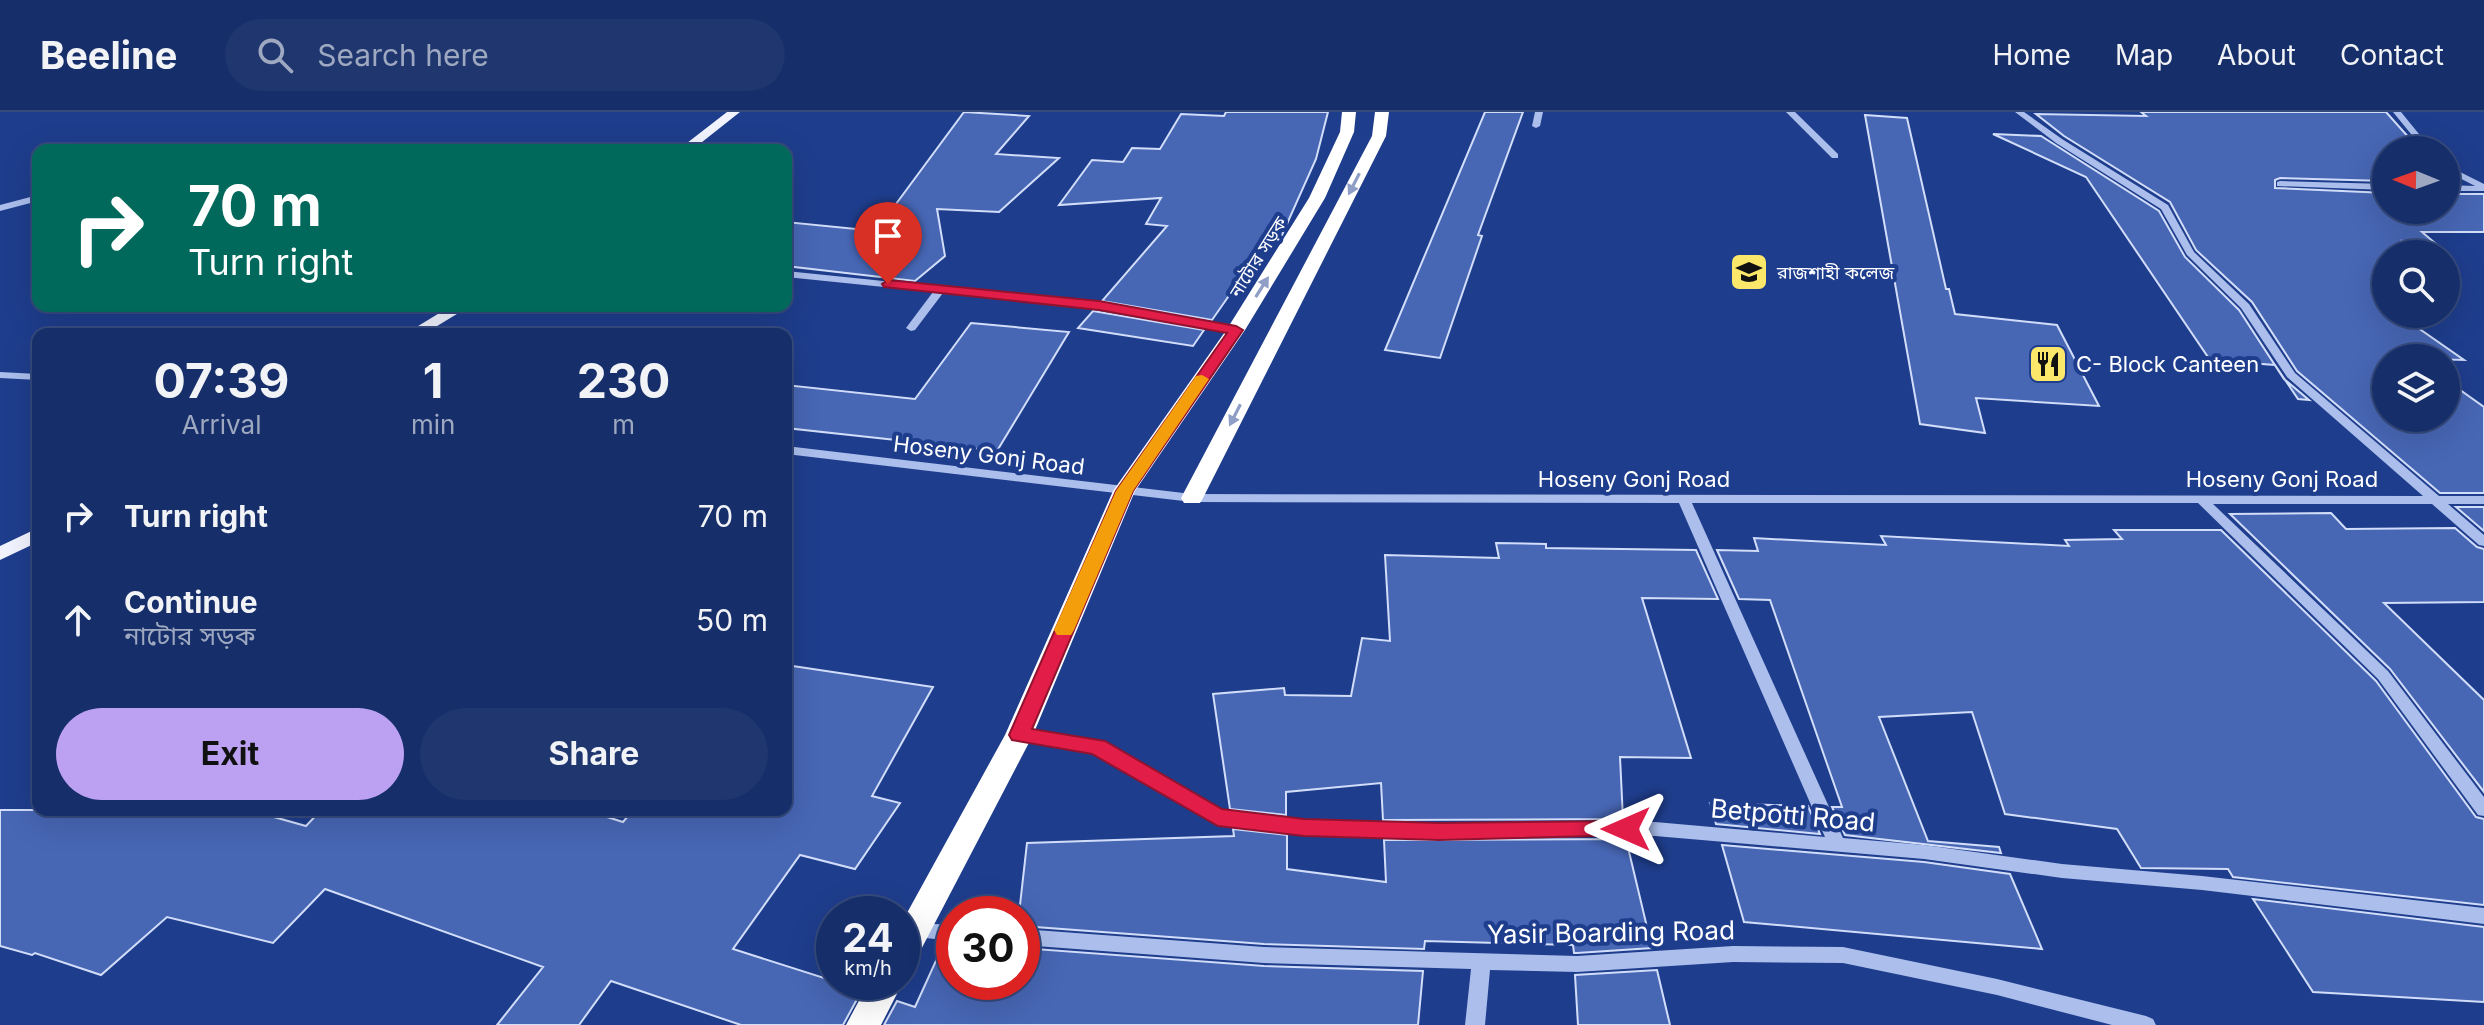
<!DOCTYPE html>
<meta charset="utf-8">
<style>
:root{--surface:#162e69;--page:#1f366f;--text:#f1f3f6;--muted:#9ea8c0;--line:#354a7d;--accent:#bca0f2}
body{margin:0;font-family:Inter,"Noto Sans Bengali",sans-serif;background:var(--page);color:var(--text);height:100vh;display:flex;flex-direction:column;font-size:30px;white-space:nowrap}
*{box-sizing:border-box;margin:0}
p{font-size:26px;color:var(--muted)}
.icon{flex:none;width:44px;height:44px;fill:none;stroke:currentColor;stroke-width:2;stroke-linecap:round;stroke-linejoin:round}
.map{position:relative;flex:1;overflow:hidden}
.sheet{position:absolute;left:32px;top:216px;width:760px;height:488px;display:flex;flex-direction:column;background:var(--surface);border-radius:16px;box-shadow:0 8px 32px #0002,0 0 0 2px var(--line)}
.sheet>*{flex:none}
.hud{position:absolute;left:32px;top:32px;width:760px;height:168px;border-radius:16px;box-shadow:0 8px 32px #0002,0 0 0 2px var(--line);background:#00695c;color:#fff;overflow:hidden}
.needle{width:52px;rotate:271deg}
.tools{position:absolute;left:2372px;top:24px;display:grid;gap:16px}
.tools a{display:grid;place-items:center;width:88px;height:88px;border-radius:50%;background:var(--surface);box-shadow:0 8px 32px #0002,0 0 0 2px var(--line);font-size:40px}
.speed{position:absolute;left:816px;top:784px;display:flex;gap:16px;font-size:40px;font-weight:700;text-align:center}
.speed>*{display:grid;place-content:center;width:104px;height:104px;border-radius:50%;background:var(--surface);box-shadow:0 8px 32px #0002,0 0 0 2px var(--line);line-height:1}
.speed small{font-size:20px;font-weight:400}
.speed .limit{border:12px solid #d22;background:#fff;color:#111}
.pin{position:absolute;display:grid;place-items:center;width:68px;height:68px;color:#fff;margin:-82px -34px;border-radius:50% 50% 50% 0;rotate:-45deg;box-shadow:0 0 8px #0007}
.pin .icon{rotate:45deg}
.me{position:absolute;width:88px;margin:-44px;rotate:270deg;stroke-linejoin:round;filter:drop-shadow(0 0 6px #0008)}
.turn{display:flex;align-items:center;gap:28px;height:168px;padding:0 24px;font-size:36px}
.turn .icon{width:104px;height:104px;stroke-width:2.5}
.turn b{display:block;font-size:56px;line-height:68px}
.eta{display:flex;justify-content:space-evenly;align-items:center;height:136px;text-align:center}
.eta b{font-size:48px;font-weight:700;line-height:56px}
.primary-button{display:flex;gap:16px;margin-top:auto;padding:16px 24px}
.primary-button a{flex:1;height:92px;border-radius:48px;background:var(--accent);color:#111;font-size:32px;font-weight:700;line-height:92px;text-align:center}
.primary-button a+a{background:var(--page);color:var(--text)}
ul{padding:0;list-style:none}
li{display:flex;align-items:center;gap:24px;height:104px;padding:0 24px}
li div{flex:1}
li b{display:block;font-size:30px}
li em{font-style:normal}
header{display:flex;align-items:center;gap:48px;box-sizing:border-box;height:112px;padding:0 40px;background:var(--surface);border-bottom:2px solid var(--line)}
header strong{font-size:38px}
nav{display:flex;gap:44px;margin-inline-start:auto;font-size:28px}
.search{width:560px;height:72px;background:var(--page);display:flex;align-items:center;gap:20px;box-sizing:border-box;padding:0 28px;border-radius:44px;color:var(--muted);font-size:30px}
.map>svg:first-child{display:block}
.building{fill:#4766b4;stroke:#d1ddf9;stroke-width:2}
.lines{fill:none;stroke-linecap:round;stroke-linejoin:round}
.minor{fill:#abbeec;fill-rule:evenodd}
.major{fill:#f1f4ff;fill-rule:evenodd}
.highway{fill:#fff;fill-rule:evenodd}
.oneway{fill:#8e9ec6}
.route{fill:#e11d48;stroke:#92132f;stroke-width:2}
.slow{fill:#f59e0b}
.labels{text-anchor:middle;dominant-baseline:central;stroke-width:8;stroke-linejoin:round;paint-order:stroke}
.far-street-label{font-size:18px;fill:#fff;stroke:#1e3d8c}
.far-poi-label{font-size:18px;fill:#fff;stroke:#1e3d8c;text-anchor:start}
.poi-label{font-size:22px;fill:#fff;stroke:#1e3d8c;text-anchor:start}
.street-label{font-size:22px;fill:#fff;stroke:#1e3d8c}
.near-street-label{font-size:26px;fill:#fff;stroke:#1e3d8c}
</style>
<header>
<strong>Beeline</strong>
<div class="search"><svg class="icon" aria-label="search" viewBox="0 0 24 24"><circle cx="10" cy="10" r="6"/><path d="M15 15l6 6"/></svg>Search here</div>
<nav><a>Home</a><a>Map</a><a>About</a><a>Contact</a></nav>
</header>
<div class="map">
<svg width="2484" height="913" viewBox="0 0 2484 913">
<rect width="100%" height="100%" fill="#1e3d8c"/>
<!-- building -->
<path class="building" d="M964 0 1029 4 996 42 1059 46 999 100 937 97 945 144 915 169 786 154V110L876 119Z
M1226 0H1328L1316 47 1282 123H1271L1261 146 1256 145 1212 208 1102 189 1167 114 1146 112 1161 86 1059 93 1092 48 1123 50 1132 36 1160 37 1181 2 1224 4Z
M1485 0H1523L1478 123 1482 124 1440 246 1385 238Z
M2141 0H2386L2420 38H2386V69L2280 66 2275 68V76L2386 81V98H2446V82H2484V120H2422L2435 131 2403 129 2419 142H2386V202H2398L2464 248 2386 246V306H2446V268L2484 295V381H2440L2297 259 2252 190 2196 138 2170 90 2064 24 2036 2 2146 4Z
M1865 3 1907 6 1946 177H1949L1955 202 2057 213 2099 294 1976 286 1985 321 1920 312Z
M1993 22 2041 24 2159 99 2185 145 2239 198 2284 267 2309 288 2298 287 2275 253 2210 248 2086 65Z
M1093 199 1099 200 1204 218 1193 234 1078 216Z
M971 211 1069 220 997 339 786 316V273L915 287Z
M2456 395H2484V419Z
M2331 401 2346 417 2455 416 2477 435 2484 437V490L2384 491 2484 588V680L2390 557 2230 402Z
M2114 418H2221L2376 569 2476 705 2484 707V793L2233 765 2228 757 2141 756 2117 717 2005 702 1972 600 1879 605 1928 729 1999 735 2001 741 1845 723 1832 695H1842L1770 488 1739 487 1717 438 1758 439 1754 426 1886 433 1881 424 2069 434 2065 428 2122 427Z
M1496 431 1546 432V436L1696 438 1718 487 1642 486 1691 646 1620 645 1623 707 1383 708 1381 671 1286 680V703L1230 697 1213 582 1284 576 1285 583 1351 584 1362 526 1390 529 1385 443 1499 446Z
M786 553 933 575 872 684 900 691 855 757 800 743 733 837 862 878 843 913H741L611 869 579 913H497L543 855 325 777 273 831 167 805 101 863 35 841 32 843 0 834V698H249L306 714 321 698H585L623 710 633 698H786Z
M1710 691 1808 694 1820 722 1716 712Z
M1233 717 1287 723V757L1386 770 1384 728 1626 727 1652 836 1577 841H1574L1573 833 1425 829 1424 837 1264 832 1022 814V802H1019L1027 731 1234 724Z
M1722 733 1924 750 2010 762 2042 837 1744 810Z
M2253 787 2484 815V890L2313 880Z
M944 831 954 832V870H1022V836L1264 854 1423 859 1418 913H884L897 889 915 895Z
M1657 858 1670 913H1578L1575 863Z"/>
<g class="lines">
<!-- minor -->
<path class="minor" d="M1535 0H1543L1540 14 1536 16 1532 14Z
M1786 0H1795L1838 42V46H1832Z
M2015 0H2024L2062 27 2168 93 2194 140 2249 192 2295 261 2439 384H2484V392H2448L2484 423V434L2479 433 2432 392H2213L2388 559 2484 685V704L2478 703 2378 567 2198 391H1692L1843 726 1924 733 2062 752 2202 764 2484 796V812L2202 778 2062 766 1924 747 1655 724 1439 727 1304 722 1218 712 1093 640 1019 629 1013 627 1011 623 1013 619 1019 617 1103 631 1221 699 1304 708 1439 713 1655 710 1825 725 1679 391 1192 390 786 342V334L1192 382 2423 384 2287 265 2241 196 2187 143 2161 97 2056 31Z
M2393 0H2401L2432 38H2424Z
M2446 53 2484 72V79H2446V73L2475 74 2446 59Z
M2280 69 2386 72V78L2277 74V70Z
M38 83V89L0 99V93Z
M786 159 1099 191 1236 215 1241 218 1236 221 1099 197 943 181 915 218 911 219 906 216 933 180 786 165Z
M0 260 38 262V268L0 266Z
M914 811 954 813V829L907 824 905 819 907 814Z
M1022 817 1264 835 1577 844 1733 834 1843 835 1997 867 2146 904 2153 907 2156 913H2112L1997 883 1843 851 1733 850 1577 860 1490 858 1485 913H1465L1471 857 1264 851 1022 833Z"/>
<!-- major -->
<path class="major" d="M727 0H740L692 38H678Z
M451 194H470L424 222H405Z
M38 416V430L0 448V434Z"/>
<!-- highway -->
<path class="highway" d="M1342 0H1356L1354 20 1325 86 1245 218 1135 379 1033 623 914 851 902 855V810L1005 623 1113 379 1227 217 1309 86 1340 20Z
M1375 0H1389L1386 24 1203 386 1200 391H1184L1181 386 1372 24Z
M902 869 903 870 881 913H846L869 870Z"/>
</g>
<!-- one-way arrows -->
<defs><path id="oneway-solid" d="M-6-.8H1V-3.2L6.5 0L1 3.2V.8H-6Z" transform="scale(2)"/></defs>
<g class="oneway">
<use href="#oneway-solid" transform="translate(1354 72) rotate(117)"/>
<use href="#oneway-solid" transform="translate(1262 175) rotate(-58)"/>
<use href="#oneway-solid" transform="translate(1235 303) rotate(117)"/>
</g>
<!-- route -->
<path class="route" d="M888 168 1099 189 1236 214 1243 218 1133 379 1032 617 1105 629 1222 697 1304 707 1439 711 1626 709 1634 711 1637 717 1634 723 1439 728 1304 724 1218 714 1092 642 1012 628 1009 623 1116 379 1227 221 1099 198 884 175 882 172Z"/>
<!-- slow -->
<path class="slow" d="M1202 263 1209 267 1133 379 1074 518 1071 523H1057L1054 518 1116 379 1196 264Z"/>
<!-- icons -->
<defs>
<g id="university-square" transform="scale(2)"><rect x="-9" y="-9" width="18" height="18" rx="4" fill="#fbe86b" stroke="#1e3d8c"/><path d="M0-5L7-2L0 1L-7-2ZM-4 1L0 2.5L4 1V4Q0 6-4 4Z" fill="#111"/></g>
<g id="restaurant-square" transform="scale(2)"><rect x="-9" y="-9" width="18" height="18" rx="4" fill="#fbe86b" stroke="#1e3d8c"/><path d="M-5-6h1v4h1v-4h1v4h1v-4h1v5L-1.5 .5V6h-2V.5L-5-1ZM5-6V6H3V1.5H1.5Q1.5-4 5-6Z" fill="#111"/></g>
</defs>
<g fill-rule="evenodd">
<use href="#university-square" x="1749" y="160"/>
<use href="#restaurant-square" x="2048" y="252"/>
</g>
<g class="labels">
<!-- far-street labels -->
<g class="far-street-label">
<text transform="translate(1258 145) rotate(-58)">নাটোর সড়ক</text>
</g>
<!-- far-poi labels -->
<g class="far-poi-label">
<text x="1777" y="160">রাজশাহী কলেজ</text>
</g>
<!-- poi labels -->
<g class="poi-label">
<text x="2076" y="252">C- Block Canteen</text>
</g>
<!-- street labels -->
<g class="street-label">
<text transform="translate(989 343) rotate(7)">Hoseny Gonj Road</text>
<text x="1634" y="367">Hoseny Gonj Road</text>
<text x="2282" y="367">Hoseny Gonj Road</text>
</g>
<!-- near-street labels -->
<g class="near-street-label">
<text transform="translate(1793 703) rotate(5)">Betpotti Road</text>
<text transform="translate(1611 820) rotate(-1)">Yasir Boarding Road</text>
</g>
</g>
</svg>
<div class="tools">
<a><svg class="needle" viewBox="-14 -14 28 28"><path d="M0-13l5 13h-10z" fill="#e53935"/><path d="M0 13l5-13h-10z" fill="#9ea8c0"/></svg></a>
<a><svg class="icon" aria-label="search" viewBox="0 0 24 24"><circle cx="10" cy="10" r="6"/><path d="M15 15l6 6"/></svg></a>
<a><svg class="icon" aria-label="layers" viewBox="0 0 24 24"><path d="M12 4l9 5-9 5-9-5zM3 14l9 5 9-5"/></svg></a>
</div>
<div class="speed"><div>24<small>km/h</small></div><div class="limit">30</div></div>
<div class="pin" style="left:888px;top:172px;background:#d93025"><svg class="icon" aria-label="arrive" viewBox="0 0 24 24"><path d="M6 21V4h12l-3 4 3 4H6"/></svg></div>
<svg class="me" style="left:1626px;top:717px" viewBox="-20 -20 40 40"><path d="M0-17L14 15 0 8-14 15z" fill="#e11d48" stroke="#fff" stroke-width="4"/></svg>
<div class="hud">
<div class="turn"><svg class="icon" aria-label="right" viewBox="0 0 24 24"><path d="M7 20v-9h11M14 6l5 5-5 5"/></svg><div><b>70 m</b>Turn right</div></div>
</div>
<section class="sheet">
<div class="eta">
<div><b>07:39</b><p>Arrival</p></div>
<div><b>1</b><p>min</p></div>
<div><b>230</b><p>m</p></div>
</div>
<ul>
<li><svg class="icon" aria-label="right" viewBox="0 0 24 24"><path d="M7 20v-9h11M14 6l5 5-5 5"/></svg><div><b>Turn right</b></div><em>70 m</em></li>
<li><svg class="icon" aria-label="ahead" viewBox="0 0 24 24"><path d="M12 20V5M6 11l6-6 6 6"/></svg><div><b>Continue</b><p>নাটোর সড়ক</p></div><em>50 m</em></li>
</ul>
<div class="primary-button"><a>Exit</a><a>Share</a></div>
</section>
</div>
